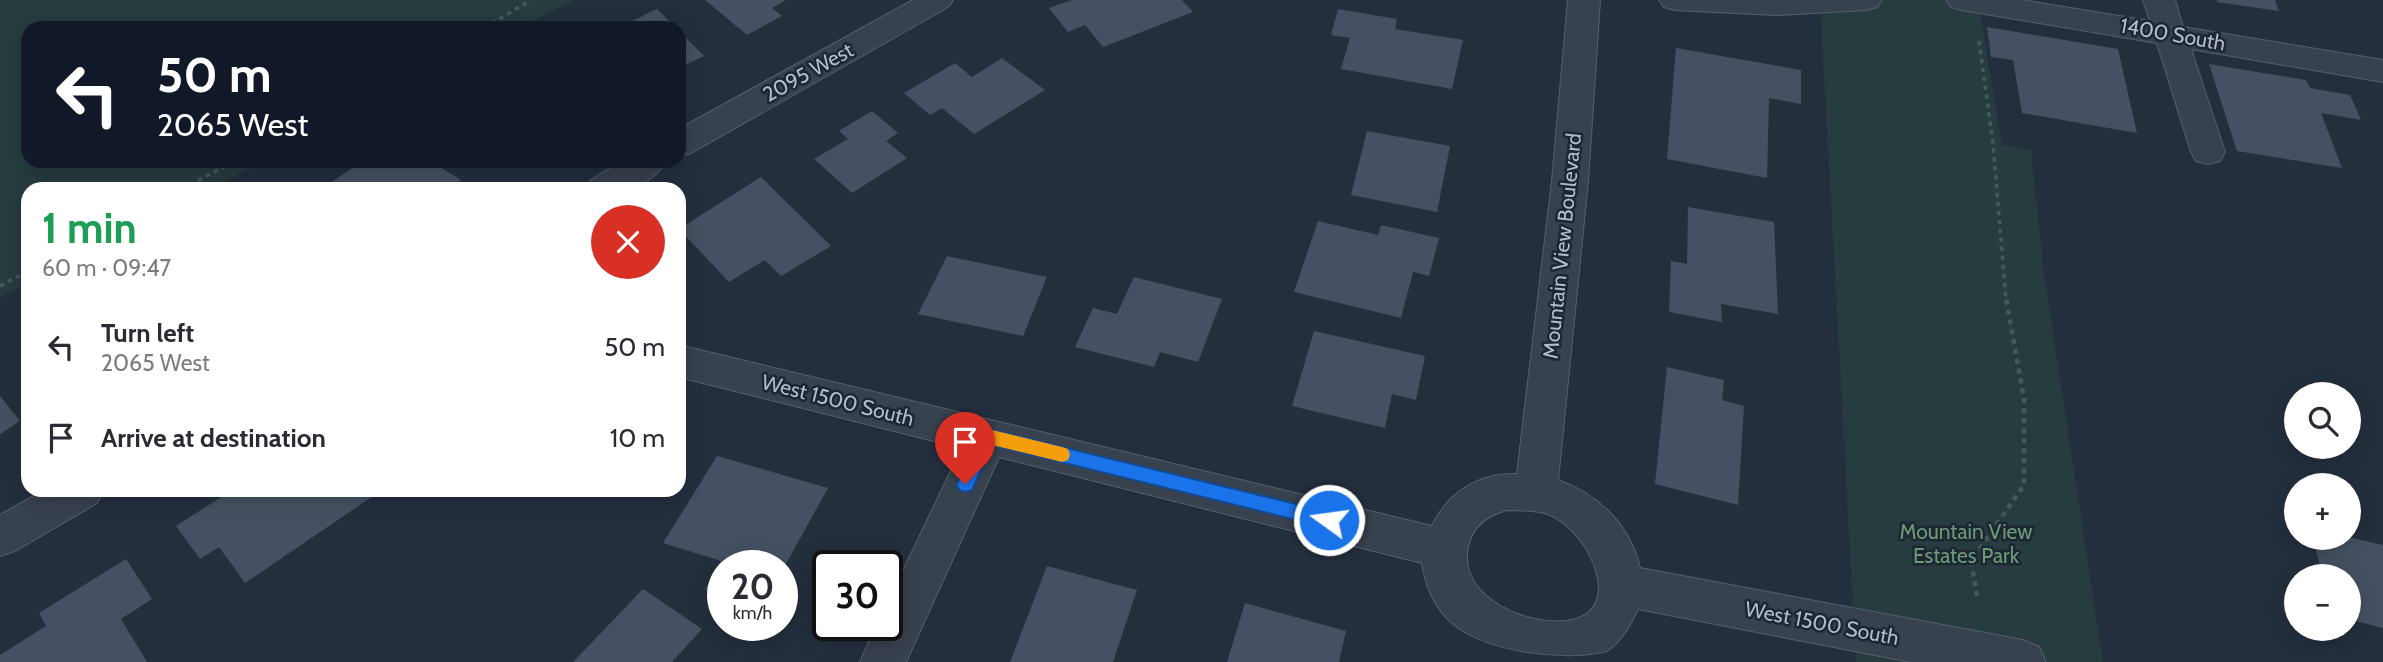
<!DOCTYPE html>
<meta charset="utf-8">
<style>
:root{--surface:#fff;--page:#f2f2f3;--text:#2b2b33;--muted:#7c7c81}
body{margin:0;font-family:Cabin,sans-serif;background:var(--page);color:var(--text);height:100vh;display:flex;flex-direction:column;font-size:26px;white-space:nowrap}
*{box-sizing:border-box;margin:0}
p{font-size:23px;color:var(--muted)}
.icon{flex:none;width:38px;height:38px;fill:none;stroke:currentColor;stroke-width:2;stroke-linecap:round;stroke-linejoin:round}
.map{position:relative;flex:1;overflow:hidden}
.details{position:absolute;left:21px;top:182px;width:665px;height:315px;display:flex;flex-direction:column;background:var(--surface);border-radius:21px;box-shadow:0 4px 18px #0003}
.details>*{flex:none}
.guide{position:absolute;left:21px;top:21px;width:665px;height:147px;border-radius:21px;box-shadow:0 4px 18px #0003;background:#111827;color:#fff;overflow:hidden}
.fabs{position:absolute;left:2284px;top:382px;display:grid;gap:14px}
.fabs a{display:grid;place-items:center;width:77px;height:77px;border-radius:50%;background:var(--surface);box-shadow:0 4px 18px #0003;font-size:35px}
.speed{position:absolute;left:707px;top:550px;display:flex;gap:14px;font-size:35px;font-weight:700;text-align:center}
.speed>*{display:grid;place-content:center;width:91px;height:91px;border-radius:50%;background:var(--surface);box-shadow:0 4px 18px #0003;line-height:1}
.speed small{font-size:18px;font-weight:400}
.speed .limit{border:4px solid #111;border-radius:10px;background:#fff;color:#111}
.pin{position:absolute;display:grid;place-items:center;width:60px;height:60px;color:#fff;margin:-72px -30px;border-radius:50% 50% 50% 0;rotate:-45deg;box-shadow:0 0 7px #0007}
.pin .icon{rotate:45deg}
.me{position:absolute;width:77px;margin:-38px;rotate:284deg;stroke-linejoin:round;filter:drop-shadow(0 0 5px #0008)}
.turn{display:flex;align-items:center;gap:24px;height:147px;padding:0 21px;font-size:32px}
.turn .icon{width:91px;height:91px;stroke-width:2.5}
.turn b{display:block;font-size:49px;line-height:60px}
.round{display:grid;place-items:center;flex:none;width:74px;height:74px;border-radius:37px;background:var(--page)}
.overview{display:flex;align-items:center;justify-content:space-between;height:119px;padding:0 21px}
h1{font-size:42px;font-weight:700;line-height:52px;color:#1e9e55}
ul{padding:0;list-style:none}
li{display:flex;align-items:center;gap:21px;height:91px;padding:0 21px}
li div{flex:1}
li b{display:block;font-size:26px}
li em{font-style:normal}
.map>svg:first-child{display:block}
.green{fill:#263c3f}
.building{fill:#455162}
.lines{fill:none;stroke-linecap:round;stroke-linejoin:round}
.minor-casing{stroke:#565f6c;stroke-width:2}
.path-far1{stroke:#44595c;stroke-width:3.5;stroke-dasharray:4.5 4.5;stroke-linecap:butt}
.path{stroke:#44595c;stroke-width:4.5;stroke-dasharray:5 5;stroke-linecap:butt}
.minor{fill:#38414e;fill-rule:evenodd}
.route{fill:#1a73e8;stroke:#114b97;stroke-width:2}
.slow{fill:#f59e0b}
.labels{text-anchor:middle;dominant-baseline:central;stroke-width:5;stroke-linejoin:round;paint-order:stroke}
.street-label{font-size:21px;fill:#b4bcc9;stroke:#1d2633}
.park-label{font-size:21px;fill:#6b9a76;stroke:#1d2633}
</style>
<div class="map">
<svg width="2383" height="662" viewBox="0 0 2383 662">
<rect width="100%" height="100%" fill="#242f3e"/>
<!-- green -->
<path class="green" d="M0 0H574L520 28H28V161H263L209 189H28V283L0 297Z
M1820 0H1978L2002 145 2031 150 2044 273 2103 662H1856Z"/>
<!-- building -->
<path class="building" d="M705 0H786L772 8 782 16 747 35Z
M1072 0H1182L1193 12 1103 47 1085 25 1068 32 1049 8Z
M2217 0H2275L2279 11 2217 2Z
M657 9 676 28H618Z
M1338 9 1397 19 1395 29 1463 40 1452 89 1341 69 1350 38 1331 35Z
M1987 27 2118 49 2137 133 2022 113 2013 60 1991 57Z
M679 31 704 56 679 68Z
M1676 48 1801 70V104L1769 98 1767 178 1667 159Z
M1002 58 1045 90 974 134 942 108 930 115 904 93 955 63 972 77Z
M2209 64 2306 80 2310 88 2350 95 2361 120 2321 113 2342 168 2237 151Z
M872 111 898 133 886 141 907 158 852 193 814 159 848 139 839 131Z
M1367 131 1450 146 1437 212 1351 195Z
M362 161H430L461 180 449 189H322Z
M761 177 831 246 781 276 765 260 729 282 679 229Z
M1688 207 1774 222 1778 314 1721 304 1722 322 1669 312 1671 261 1687 264Z
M1318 221 1378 235 1381 225 1439 238 1429 276 1413 272 1401 318 1294 292Z
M947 256 1047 277 1023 336 918 314Z
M1134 277 1222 299 1198 362 1160 352 1154 367 1075 347 1093 308 1117 314Z
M1314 331 1425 356 1416 400 1392 394 1385 428 1292 406Z
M1667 367 1724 380 1722 400 1744 406 1738 505 1655 484Z
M0 396 20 421 0 434Z
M717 456 828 488 782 571V565H723V595L705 589 721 561 663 543Z
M232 490H262L265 493 270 490H382L245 583 219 547 200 559 176 526Z
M2313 537H2348L2383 545V628L2348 619V576H2322Z
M126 559 152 599 121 619 147 662H0V655L46 626 39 613Z
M1047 566 1137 590 1113 662H1010Z
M643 589 702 629 672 662H573Z
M1245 603 1346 631 1339 662H1227Z"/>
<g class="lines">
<!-- minor casing -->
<g class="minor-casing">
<path id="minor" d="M913 0H953L948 7 691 153 679 156V129Z
M1568 0H1600L1588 181 1558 480C1599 495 1630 525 1640 568L2023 640 2039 647 2046 662H1911L1638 609C1630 625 1622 641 1607 651 1564 662 1476 652 1445 616 1432 601 1425 582 1422 563L999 457 906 662H860L877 625H887V604L962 448 679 377V345L1432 526C1448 492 1479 473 1517 474L1552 181ZM1507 510C1520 511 1537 509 1550 515 1591 532 1628 615 1565 621 1521 625 1454 594 1469 543 1474 524 1489 515 1507 510Z
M1659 0H1882L1877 7 1866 10 1776 15 1675 10 1664 7Z
M1946 0H2022L2150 21 2143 0H2175L2183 27 2383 60V82L2191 49 2225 152 2220 161 2208 164 2196 161 2191 152 2157 43 1962 10 1951 7Z
M622 161H666C649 192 616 189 585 189L591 180Z
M44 490H103L97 503 15 551 0 556V515Z"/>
</g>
<!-- path-far1 -->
<path class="path-far1" d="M484 28 531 0
M1979 41 1993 144 2006 300
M182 189 235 161
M0 286 28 271"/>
<!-- path -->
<path class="path" d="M1977 596 1971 561 2024 485V399L2006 298"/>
<!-- minor -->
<use href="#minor" class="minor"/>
</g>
<!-- route -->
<path class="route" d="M988 429 1329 512 1335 514 1337 520 1335 525 1329 528 992 445 972 490 965 492 959 490 957 484 979 436 982 431Z"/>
<!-- slow -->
<path class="slow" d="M988 429 1062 447 1068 449 1070 455 1068 460 1062 462 992 445 986 448 980 445 977 440 982 431Z"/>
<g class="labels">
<!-- street labels -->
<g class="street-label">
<text transform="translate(2173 34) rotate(10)">1400 South</text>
<text transform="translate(808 72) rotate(-29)">2095 West</text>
<text transform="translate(1562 246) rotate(-84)">Mountain View Boulevard</text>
<text transform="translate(838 400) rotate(14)">West 1500 South</text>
<text transform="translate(1822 623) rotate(11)">West 1500 South</text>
</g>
<!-- park labels -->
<g class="park-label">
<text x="1966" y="531">Mountain View<tspan x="1966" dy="24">Estates Park</tspan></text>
</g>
</g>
</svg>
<div class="fabs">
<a><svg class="icon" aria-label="search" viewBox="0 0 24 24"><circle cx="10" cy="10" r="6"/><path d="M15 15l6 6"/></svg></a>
<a>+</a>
<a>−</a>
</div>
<div class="speed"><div>20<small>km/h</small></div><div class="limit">30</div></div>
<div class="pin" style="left:965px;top:484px;background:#d93025"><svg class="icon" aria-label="arrive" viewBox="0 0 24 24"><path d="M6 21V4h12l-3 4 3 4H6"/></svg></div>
<svg class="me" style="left:1329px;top:520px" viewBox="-20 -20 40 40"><circle r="17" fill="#1a73e8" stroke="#fff" stroke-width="3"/><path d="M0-11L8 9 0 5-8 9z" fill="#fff"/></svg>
<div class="guide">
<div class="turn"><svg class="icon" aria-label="left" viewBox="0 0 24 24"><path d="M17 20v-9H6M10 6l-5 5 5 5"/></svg><div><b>50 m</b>2065 West</div></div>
</div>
<section class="details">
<div class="overview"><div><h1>1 min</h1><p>60 m · 09:47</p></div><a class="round" style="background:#d93025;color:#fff"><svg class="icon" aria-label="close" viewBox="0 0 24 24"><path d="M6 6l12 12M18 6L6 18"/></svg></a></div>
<ul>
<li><svg class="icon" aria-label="left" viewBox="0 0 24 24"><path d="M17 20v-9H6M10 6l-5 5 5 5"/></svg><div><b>Turn left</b><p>2065 West</p></div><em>50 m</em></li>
<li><svg class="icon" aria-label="arrive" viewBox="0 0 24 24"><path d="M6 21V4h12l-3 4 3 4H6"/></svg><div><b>Arrive at destination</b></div><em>10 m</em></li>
</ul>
</section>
</div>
